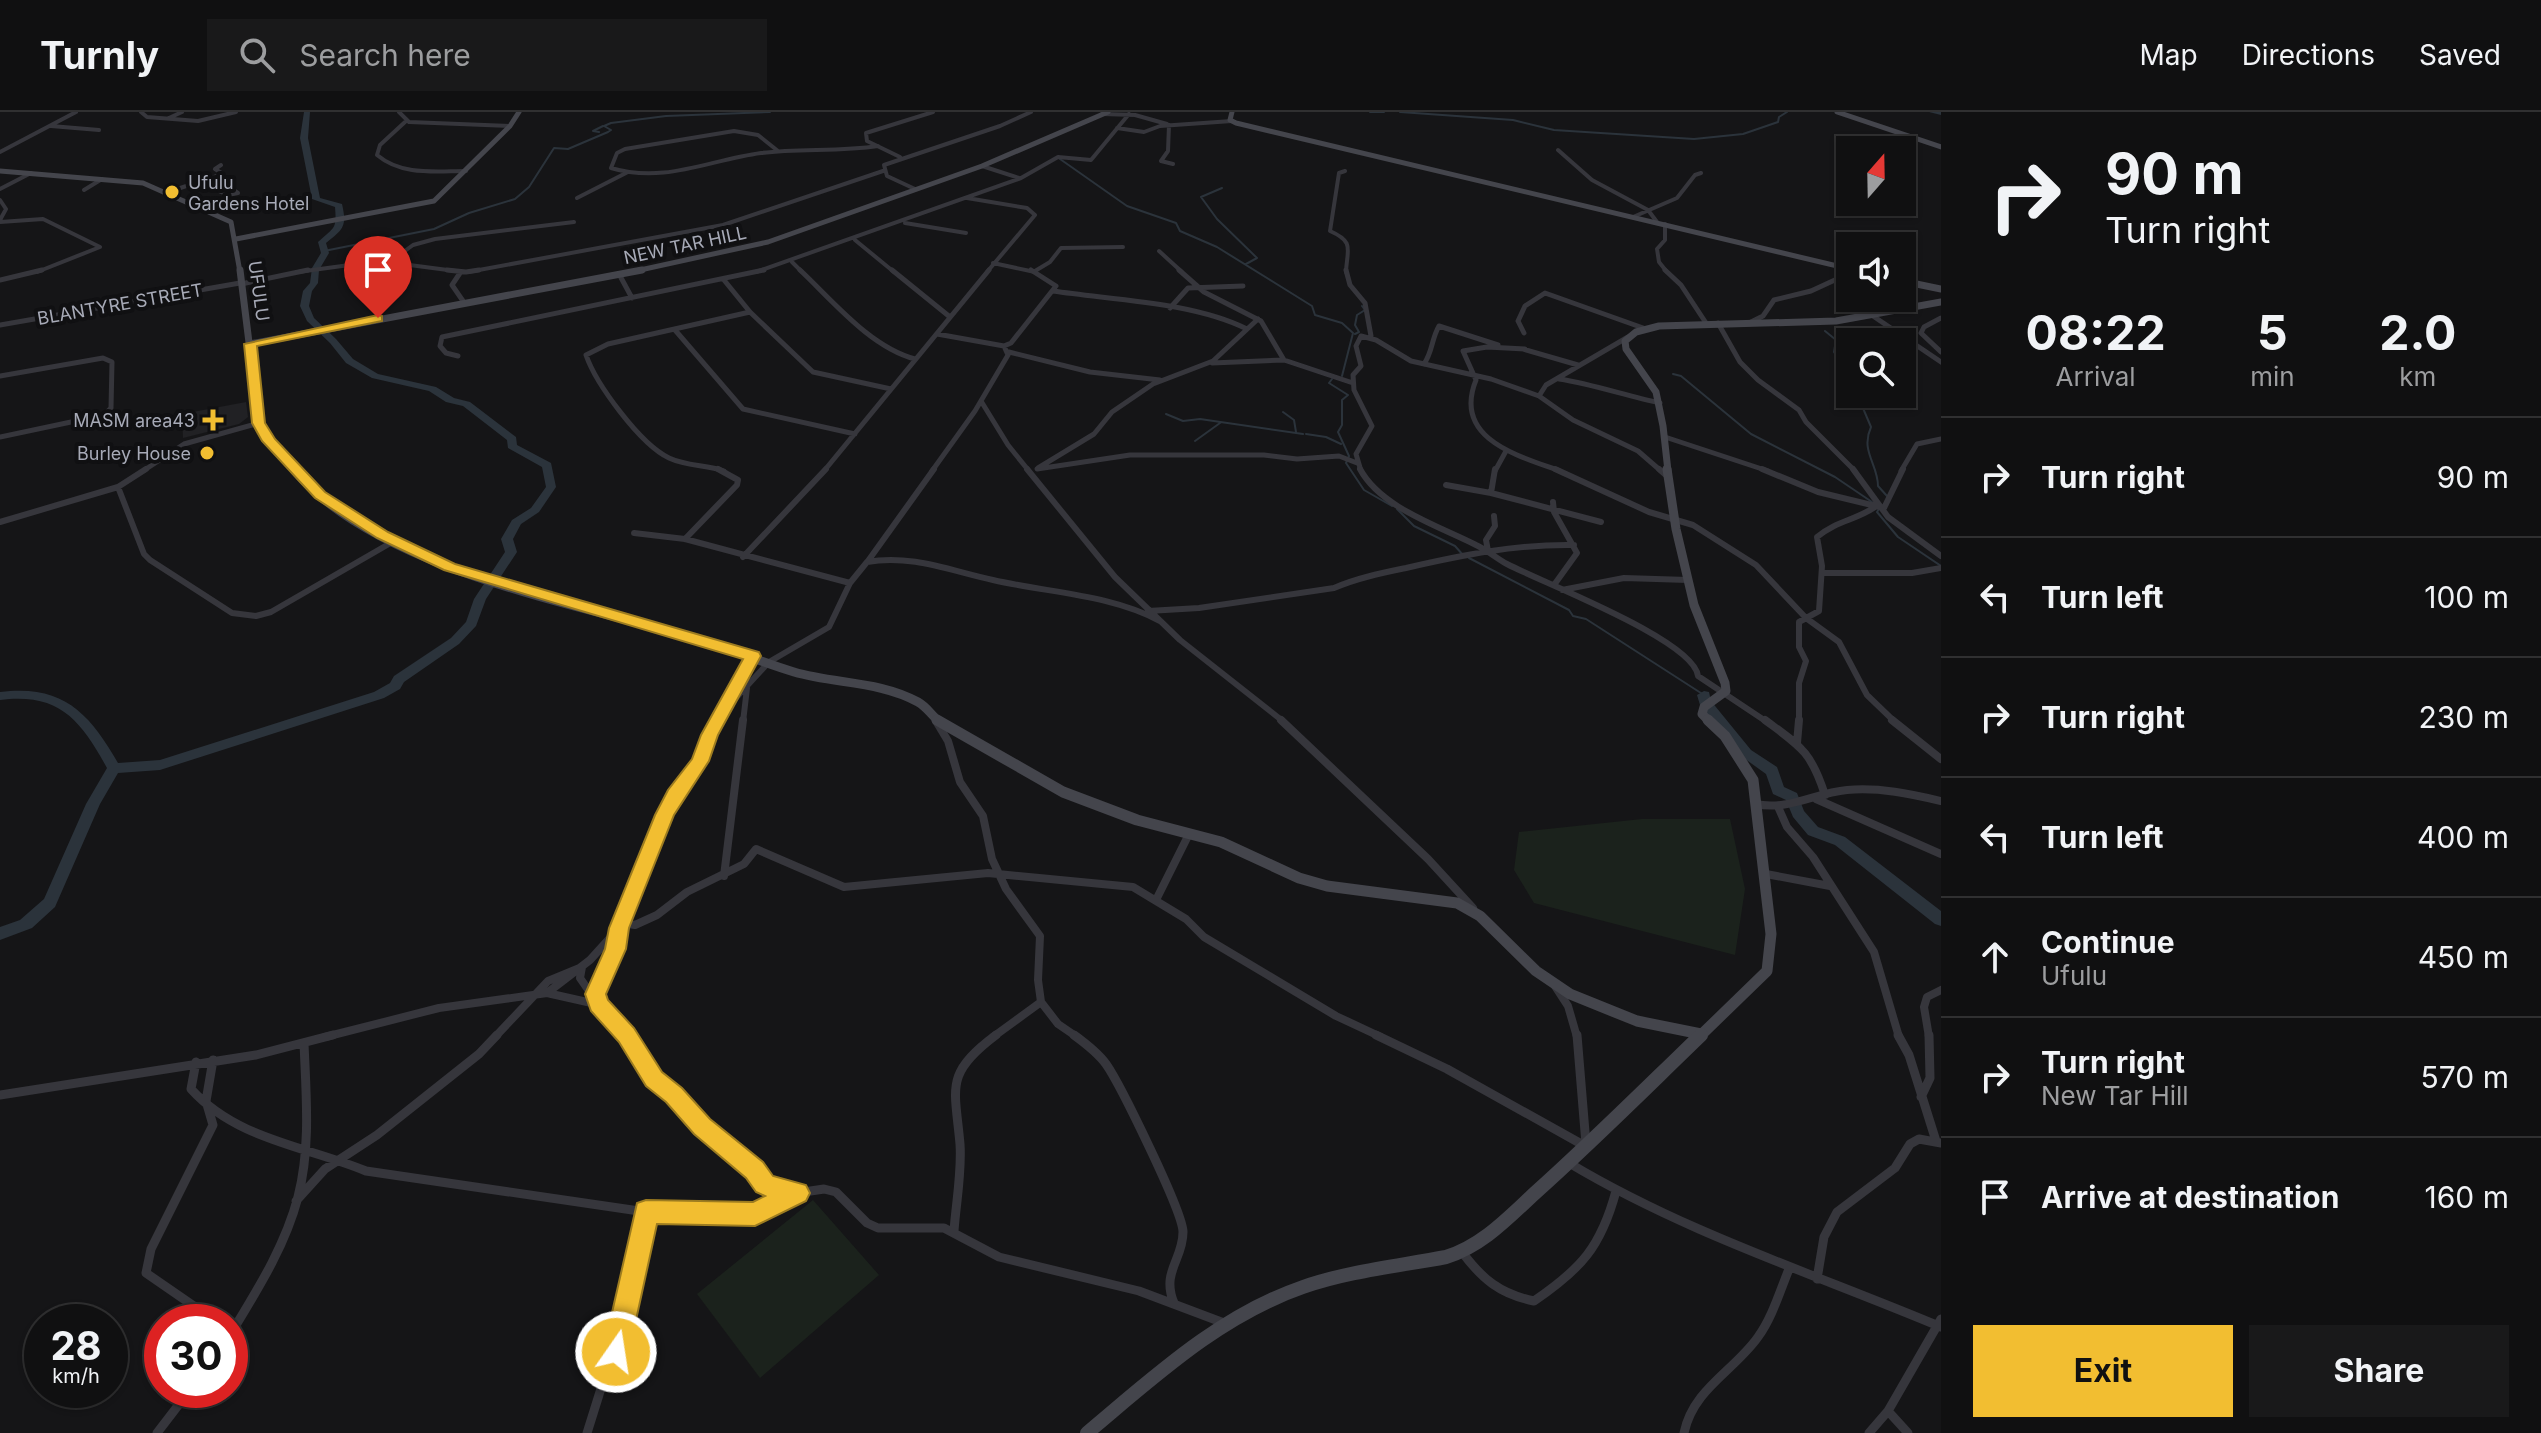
<!DOCTYPE html>
<style>
:root{--surface:#101011;--page:#19191a;--text:#f1f3f6;--muted:#9c9d9f;--line:#303031;--accent:#f2be31}
body{margin:0;font-family:Inter,sans-serif;background:var(--page);color:var(--text);height:100vh;display:flex;flex-direction:column;font-size:30px;white-space:nowrap}
*{box-sizing:border-box;margin:0}
p{font-size:26px;color:var(--muted)}
.icon{flex:none;width:44px;height:44px;fill:none;stroke:currentColor;stroke-width:2;stroke-linecap:round;stroke-linejoin:round}
.map{position:relative;flex:1;overflow:hidden}
.side{display:flex;flex-direction:column;background:var(--surface);width:600px}
.side>*{flex:none}
.hud{background:#101011;color:var(--text);overflow:hidden}
.needle{width:52px;rotate:20deg}
.controls{position:absolute;left:1836px;top:24px;display:grid;gap:16px}
.controls a{display:grid;place-items:center;width:80px;height:80px;border-radius:0px;background:var(--surface);box-shadow:0 2px 6px #0004,0 0 0 2px var(--line);font-size:40px}
.speed{position:absolute;left:24px;top:1192px;display:flex;gap:16px;font-size:40px;font-weight:700;text-align:center}
.speed>*{display:grid;place-content:center;width:104px;height:104px;border-radius:50%;background:var(--surface);box-shadow:0 2px 6px #0004,0 0 0 2px var(--line);line-height:1}
.speed small{font-size:20px;font-weight:400}
.speed .limit{border:12px solid #d22;background:#fff;color:#111}
.pin{position:absolute;display:grid;place-items:center;width:68px;height:68px;color:#fff;margin:-82px -34px;border-radius:50% 50% 50% 0;rotate:-45deg;box-shadow:0 0 8px #0007}
.pin .icon{rotate:45deg}
.me{position:absolute;width:88px;margin:-44px;rotate:13deg;stroke-linejoin:round;filter:drop-shadow(0 0 6px #0008)}
.turn{display:flex;align-items:center;gap:28px;height:168px;padding:0 32px;font-size:36px}
.turn .icon{width:104px;height:104px;stroke-width:2.5}
.turn b{display:block;font-size:56px;line-height:68px}
.eta{display:flex;justify-content:space-evenly;align-items:center;height:136px;text-align:center}
.eta b{font-size:48px;font-weight:700;line-height:56px}
.primary-button{display:flex;gap:16px;margin-top:auto;padding:16px 32px}
.primary-button a{flex:1;height:92px;border-radius:0px;background:var(--accent);color:#111;font-size:32px;font-weight:700;line-height:92px;text-align:center}
.primary-button a+a{background:var(--page);color:var(--text)}
ul{padding:0;list-style:none}
li{display:flex;align-items:center;gap:24px;height:120px;padding:0 32px;border-top:2px solid var(--line)}
li div{flex:1}
li b{display:block;font-size:30px}
li em{font-style:normal}
header{display:flex;align-items:center;gap:48px;box-sizing:border-box;height:112px;padding:0 40px;background:var(--surface);border-bottom:2px solid var(--line)}
header strong{font-size:38px}
nav{display:flex;gap:44px;margin-inline-start:auto;font-size:28px}
.search{width:560px;height:72px;background:var(--page);display:flex;align-items:center;gap:20px;box-sizing:border-box;padding:0 28px;border-radius:0px;color:var(--muted);font-size:30px}
main{display:flex;flex:1;min-height:0}
.map>svg:first-child{display:block}
.built{fill:#212124}
.green{fill:#1b221c}
.lines{fill:none;stroke-linecap:round;stroke-linejoin:round}
.stream{stroke:#2b333b;stroke-width:2}
.river{fill:#2b333b;fill-rule:evenodd}
.street-far4{stroke:#36363c;stroke-width:4}
.street-far3{stroke:#36363c;stroke-width:5}
.street-far2{stroke:#36363c;stroke-width:6}
.street-far1{stroke:#36363c;stroke-width:8}
.street{stroke:#36363c;stroke-width:9}
.secondary-far4{stroke:#44454c;stroke-width:5}
.secondary-far3{stroke:#44454c;stroke-width:7}
.secondary-far2{stroke:#44454c;stroke-width:9}
.secondary-far1{stroke:#44454c;stroke-width:11}
.secondary{stroke:#44454c;stroke-width:14}
.route{fill:#f2be31;stroke:#9d7c20;stroke-width:2}
.poi-dot{fill:#f2be31;stroke:#101012;stroke-width:3}
.labels{text-anchor:middle;dominant-baseline:central;stroke-width:8;stroke-linejoin:round;paint-order:stroke}
.far-poi-label{font-size:18px;fill:#a7aab7;stroke:#101012;text-anchor:end}
.far-street-label{font-size:18px;fill:#a7aab7;stroke:#101012}
</style>
<header>
<strong>Turnly</strong>
<div class="search"><svg class="icon" aria-label="search" viewBox="0 0 24 24"><circle cx="10" cy="10" r="6"/><path d="M15 15l6 6"/></svg>Search here</div>
<nav><a>Map</a><a>Directions</a><a>Saved</a></nav>
</header>
<main>
<div class="map">
<svg width="1941" height="1321" viewBox="0 0 1941 1321">
<rect width="100%" height="100%" fill="#151517"/>
<!-- built -->
<path class="built" d="M246 290 248 305 239 312 183 326 182 302Z"/>
<!-- green -->
<path class="green" d="M1642 707H1730L1745 777 1735 843 1534 791 1514 758 1519 720Z
M813 1088 879 1163 760 1266 697 1182Z"/>
<g class="lines">
<!-- stream -->
<path class="stream" d="M1370 0H1384
M1400 0 1513 8 1554 18 1694 27 1743 22 1778 10 1779 5 1787 0
M599 20 593 19 603 14
M1060 47 1127 94 1176 111 1180 119 1217 135 1312 194 1315 203 1342 211 1353 221 1342 264
M1222 76 1201 85 1217 107 1257 146 1246 152
M324 139 434 117 469 101 515 87 529 75 554 36 568 37 608 20 611 18 604 14 611 11 666 4 770 0
M1825 219 1836 228 1834 240 1850 265
M1355 222 1359 220 1355 213 1357 203 1365 198 1362 194
M1673 262 1681 264 1751 322 1835 365 1872 390
M1332 267 1329 271 1348 283 1342 288V313L1338 320 1349 344 1346 351 1364 378 1392 394
M1857 282 1871 315C1860 339 1878 352 1878 374L1887 384
M1283 300 1294 308 1296 320
M1166 302 1183 309 1200 307 1303 322
M1306 322 1326 325 1341 332
M1195 329 1220 311
M1397 397 1414 414 1455 434 1463 443
M1879 397 1877 400 1898 425 1941 454
M1469 446 1569 498 1573 504 1586 507 1704 583"/>
<!-- river -->
<path class="river" d="M304 0H310L308 26 320 86 342 92C347 114 344 117 326 131L329 141 319 158 318 171 312 179 309 194 314 206 336 227 353 247 378 262 436 275 454 286 470 290 516 325 517 333 551 351 556 375 539 400 521 412 513 427 517 440 486 487 476 514 459 532 404 570 400 577 384 586 160 658 118 661 100 692 55 795 32 816 0 828V815L20 808 44 787 86 692 107 656C80 607 59 581 0 588V580C62 572 89 600 118 651L160 648 374 580 390 571 394 564 451 526 466 510 474 487 505 440 501 427 512 408 531 396 546 375 542 355 508 336 507 328 463 294 446 290 429 279 372 266 346 251 330 231 307 209 300 194 303 179 310 171 312 156 321 141 318 130C334 115 337 118 335 95L312 87 300 26Z
M1929 0H1941V3Z
M1704 579 1709 580 1711 589 1751 638 1777 655 1784 675 1797 681 1804 699 1818 715 1845 725 1941 799V814L1935 812 1835 733 1808 723 1793 705 1786 688 1773 682 1766 662 1741 644 1700 593 1697 583Z"/>
<!-- street-far4 -->
<path class="street-far4" d="M141 0 147 5 198 9 236 0
M399 0 409 10 510 14
M1102 2 1135 3 1167 12
M169 6 182 0
M405 10 380 33 377 43C402 64 435 59 466 59
M1169 13 1168 39 1161 49 1173 52
M51 14 99 18
M1117 16 1144 20 1160 14 1232 9
M1558 38 1592 68 1648 98 1657 110
M778 39 758 23 734 19 625 37 617 41 611 56C664 72 709 48 761 41 800 36 839 40 878 34
M0 40 76 0
M900 45 867 29 866 21 933 0
M982 54 1019 66
M1345 59 1339 61 1330 119C1355 130 1347 137 1346 160
M198 70 228 83 238 81 215 65
M0 77 31 61
M915 77 887 64 884 53 1000 14 1031 0
M84 78 102 67
M168 80 223 62 215 57 221 53
M577 86 626 61
M967 86 1027 96 1035 103 987 160
M0 88 6 97 0 108
M1633 105 1677 86 1695 63 1701 61
M0 110 43 107 100 135 37 160
M905 111 966 121
M1665 112V128L1657 137 1659 150 1667 160
M855 128 894 160
M1159 139 1182 160
M391 149 413 133 435 127 574 110
M792 150 802 160
M993 151 1035 160
M1035 159 1050 150 1061 136 1123 135
M298 160 379 149 463 160
M468 160 723 113 883 59
M756 160 1021 66 1058 45 1091 48 1129 2"/>
<!-- street-far3 -->
<path class="street-far3" d="M447 158 466 160 479 158
M800 158C833 189 870 235 915 247
M892 158 950 205
M1179 158 1204 180 1261 209 1284 248
M1346 158 1350 173 1365 191 1371 224
M1665 158 1681 173 1706 211
M460 161 452 173 463 189
M619 162 632 186
M0 168 42 158
M724 168 750 200 813 260 891 277
M241 172 308 158
M1053 179C1113 188 1193 190 1247 217
M1170 196 1188 176 1243 174
M1873 204 1941 250
M1941 206 1924 215 1921 221 1941 240
M1718 211 1740 250 1758 268 1799 298 1806 310 1855 359
M1749 211 1763 204 1774 188 1811 179 1850 161
M0 213 240 171
M675 218 743 297 855 322
M1524 221 1518 209 1525 194 1545 181 1646 217
M937 222 1004 234 1011 231 1056 174 1031 158
M1523 237 1578 253
M1525 237 1487 235 1463 239 1476 268C1452 327 1519 344 1560 359
M1009 240 1090 260 1160 268
M458 244 446 241 440 234 442 225 764 158
M1212 251 1284 248 1353 271
M1424 252C1433 239 1431 228 1439 214L1498 233
M0 264 103 246 112 250 111 296 104 303 0 325
M1559 267C1593 272 1626 284 1660 291
M1539 284 1573 308 1638 339 1661 359
M981 289 1008 333 1029 359
M1665 325 1768 359
M1038 356 1094 322 1112 300 1153 272 1213 249 1258 207
M1037 357 1130 343H1264L1297 347 1339 344 1357 351
M143 359 184 332 259 311
M724 359C706 353 686 354 669 346 640 332 596 272 586 243L608 232 750 200
M824 359 989 158
M932 359 975 299 1008 243 1004 234
M1361 359 1356 342 1372 314 1354 278 1353 263 1361 254 1356 234 1361 224 1376 228 1411 249 1491 267 1539 284 1546 273 1628 225
M1495 359 1506 339
M1901 359 1917 332 1941 327"/>
<!-- street-far2 -->
<path class="street-far2" d="M1027 357 1115 465 1180 528 1284 610
M1360 357C1381 396 1439 414 1476 433 1487 438 1496 446 1507 452 1543 471 1694 528 1698 564L1767 610
M1555 357 1649 400 1693 413 1756 453 1806 506 1839 530 1867 583 1895 610
M1659 357 1668 365
M1762 357 1818 380 1884 396 1903 357
M1853 357 1888 405 1941 444
M1446 373 1491 381 1601 410
M118 375 144 442 150 448 232 501 256 504 271 500 394 429
M1491 381 1495 357
M1553 390 1554 400 1577 441 1554 473
M0 410 118 375 146 357
M634 421 685 427 850 471
M685 427 737 373 738 368 718 357
M1488 439 1486 428 1495 414 1494 404
M743 445 826 357
M868 449 934 357
M1822 461H1912L1941 456
M1562 478 1624 466 1688 468
M1148 499 1199 496 1334 476C1357 466 1382 461 1406 456 1462 443 1517 432 1574 433
M729 588 753 544
M718 610 723 600 769 550 829 515 850 471 867 450C911 442 951 459 993 468 1049 481 1109 482 1160 509
M743 610 747 576
M1799 610V571L1806 549 1799 535V510L1819 499 1822 454 1817 425C1838 408 1854 409 1875 395"/>
<!-- street-far1 -->
<path class="street-far1" d="M1281 608 1428 747 1473 796
M1765 608C1800 634 1811 639 1825 683
M1892 608 1941 647
M936 609 948 629 960 670 983 704 992 747 1006 777 1040 824 1038 868 1041 890 1058 912 1077 925
M1797 631 1799 608
M1816 687 1941 742
M1755 692C1789 699 1814 681 1847 678 1879 675 1911 682 1941 689
M1779 697 1787 715 1813 745 1874 840 1899 925
M1766 762 1830 774
M724 764 743 608
M1156 788 1189 722
M621 811 635 813 657 803 687 780 744 752 756 737 844 775 988 761 1133 775 1186 807 1204 825 1336 904 1381 925
M619 817 615 837 598 871 596 882 598 892 628 925
M1555 874 1568 894 1577 925
M547 881 596 892
M325 925 439 896 547 881 590 848 619 816 664 703 700 649 719 608
M495 925 548 869 582 855 580 866 598 892
M993 925 1041 890
M1929 925 1924 895 1927 885 1941 878"/>
<!-- street -->
<path class="street" d="M627 923 654 967 674 983 702 1015 744 1049 764 1072 779 1079 795 1081
M1074 923C1085 931 1098 941 1106 952 1120 972 1183 1100 1183 1120 1183 1148 1161 1160 1174 1191
M1376 923 1447 957 1585 1034
M1577 923 1586 1032
M1898 923 1909 943 1936 1029
M213 948 206 989 213 1013 151 1137 146 1161 217 1210
M196 950 191 977C237 1028 306 1034 366 1059L646 1100 755 1102 797 1081 824 1077 836 1080 867 1111 878 1116H944L999 1145 1139 1179 1224 1211
M0 983 256 943 333 923
M1921 985 1930 966 1929 923
M1569 1051C1686 1121 1815 1162 1941 1215
M296 1089 325 1057 377 1023 479 942 497 923
M954 1119C956 1091 962 1060 960 1032 955 975 944 962 996 923
M1462 1140C1482 1167 1500 1182 1534 1189 1581 1157 1601 1135 1616 1079
M1817 1167 1824 1125 1837 1100 1895 1056 1910 1032 1919 1027 1941 1031
M230 1223C256 1180 285 1135 298 1085 311 1035 306 982 304 931
M1888 1299 1908 1321
M157 1321 190 1278
M587 1321 630 1184 646 1100
M1684 1321C1693 1277 1734 1259 1758 1225 1772 1206 1780 1179 1789 1157
M1869 1321 1888 1299 1941 1207"/>
<!-- secondary-far4 -->
<path class="secondary-far4" d="M1232 0 1230 8 1236 11 1850 157
M1837 0 1941 35
M0 59 143 71 231 110 240 160
M236 127 434 89 510 14 519 0
M631 160 768 130 982 54 1108 0"/>
<!-- secondary-far3 -->
<path class="secondary-far3" d="M240 158 259 311 295 359
M1902 169 1941 177
M250 232 642 158
M1668 359 1663 314 1656 280 1626 237 1625 229 1636 220 1659 214 1836 209 1941 190"/>
<!-- secondary-far2 -->
<path class="secondary-far2" d="M293 357C373 454 568 491 685 523 722 533 757 549 794 560 835 572 880 569 918 590 927 595 932 604 940 610
M1667 357 1676 417 1694 493 1725 571 1726 579 1704 595 1702 602 1710 610"/>
<!-- secondary-far1 -->
<path class="secondary-far1" d="M937 608 1063 680 1137 708 1221 730 1299 766 1327 774 1457 791 1480 804 1536 859 1570 882 1637 909 1701 922
M1699 925 1767 859 1771 822 1753 668 1725 624 1708 608"/>
<!-- secondary -->
<path class="secondary" d="M1087 1321C1154 1265 1219 1204 1303 1175 1349 1159 1399 1154 1446 1145 1482 1134 1508 1106 1535 1081 1592 1030 1646 976 1701 923"/>
</g>
<!-- route -->
<path class="route" d="M378 203 382 204V209L257 234 265 311 275 327 325 380 388 420 455 452 759 540 761 544 718 623 709 649 674 703 629 816 626 837 606 882 608 888 634 916 662 960 682 976 710 1007 763 1050 773 1064 806 1073 810 1081 806 1089 755 1114 657 1112 629 1240 625 1249 616 1253 606 1249 603 1240 637 1091 646 1088 753 1090 765 1084 756 1080 746 1066 694 1022 666 990 646 974 619 930 591 899 585 882 605 837 609 816 655 703 668 678 692 647 701 623 743 547 444 458 377 426 315 386 262 329 252 311 244 232Z"/>
<!-- markers -->
<g class="poi-dot">
<circle cx="172" cy="80" r="8"/>
<path d="M209 296h8v8h8v8h-8v8h-8v-8h-8v-8h8z"/>
<circle cx="207" cy="341" r="8"/>
</g>
<g class="labels">
<!-- far-poi labels -->
<g class="far-poi-label">
<text x="188" y="70" text-anchor="start">Ufulu<tspan x="188" dy="21">Gardens Hotel</tspan></text>
<text x="195" y="308">MASM area43</text>
<text x="191" y="341">Burley House</text>
</g>
<!-- far-street labels -->
<g class="far-street-label">
<text transform="translate(685 133) rotate(-12)">NEW TAR HILL</text>
<text transform="translate(259 179) rotate(82)">UFULU</text>
<text transform="translate(120 192) rotate(-10)">BLANTYRE STREET</text>
</g>
</g>
</svg>
<div class="controls">
<a><svg class="needle" viewBox="-14 -14 28 28"><path d="M0-13l5 13h-10z" fill="#e53935"/><path d="M0 13l5-13h-10z" fill="#9c9d9f"/></svg></a>
<a><svg class="icon" aria-label="sound" viewBox="0 0 24 24"><path d="M4 9h4l5-4v14l-5-4H4zM17 9q2 3 0 6"/></svg></a>
<a><svg class="icon" aria-label="search" viewBox="0 0 24 24"><circle cx="10" cy="10" r="6"/><path d="M15 15l6 6"/></svg></a>
</div>
<div class="speed"><div>28<small>km/h</small></div><div class="limit">30</div></div>
<div class="pin" style="left:378px;top:206px;background:#d93025"><svg class="icon" aria-label="arrive" viewBox="0 0 24 24"><path d="M6 21V4h12l-3 4 3 4H6"/></svg></div>
<svg class="me" style="left:616px;top:1240px" viewBox="-20 -20 40 40"><circle r="17" fill="#f2be31" stroke="#fff" stroke-width="3"/><path d="M0-11L8 9 0 5-8 9z" fill="#fff"/></svg>
</div>
<section class="side">
<div class="hud">
<div class="turn"><svg class="icon" aria-label="right" viewBox="0 0 24 24"><path d="M7 20v-9h11M14 6l5 5-5 5"/></svg><div><b>90 m</b>Turn right</div></div>
</div>
<div class="eta">
<div><b>08:22</b><p>Arrival</p></div>
<div><b>5</b><p>min</p></div>
<div><b>2.0</b><p>km</p></div>
</div>
<ul>
<li><svg class="icon" aria-label="right" viewBox="0 0 24 24"><path d="M7 20v-9h11M14 6l5 5-5 5"/></svg><div><b>Turn right</b></div><em>90 m</em></li>
<li><svg class="icon" aria-label="left" viewBox="0 0 24 24"><path d="M17 20v-9H6M10 6l-5 5 5 5"/></svg><div><b>Turn left</b></div><em>100 m</em></li>
<li><svg class="icon" aria-label="right" viewBox="0 0 24 24"><path d="M7 20v-9h11M14 6l5 5-5 5"/></svg><div><b>Turn right</b></div><em>230 m</em></li>
<li><svg class="icon" aria-label="left" viewBox="0 0 24 24"><path d="M17 20v-9H6M10 6l-5 5 5 5"/></svg><div><b>Turn left</b></div><em>400 m</em></li>
<li><svg class="icon" aria-label="ahead" viewBox="0 0 24 24"><path d="M12 20V5M6 11l6-6 6 6"/></svg><div><b>Continue</b><p>Ufulu</p></div><em>450 m</em></li>
<li><svg class="icon" aria-label="right" viewBox="0 0 24 24"><path d="M7 20v-9h11M14 6l5 5-5 5"/></svg><div><b>Turn right</b><p>New Tar Hill</p></div><em>570 m</em></li>
<li><svg class="icon" aria-label="arrive" viewBox="0 0 24 24"><path d="M6 21V4h12l-3 4 3 4H6"/></svg><div><b>Arrive at destination</b></div><em>160 m</em></li>
</ul>
<div class="primary-button"><a>Exit</a><a>Share</a></div>
</section>
</main>
